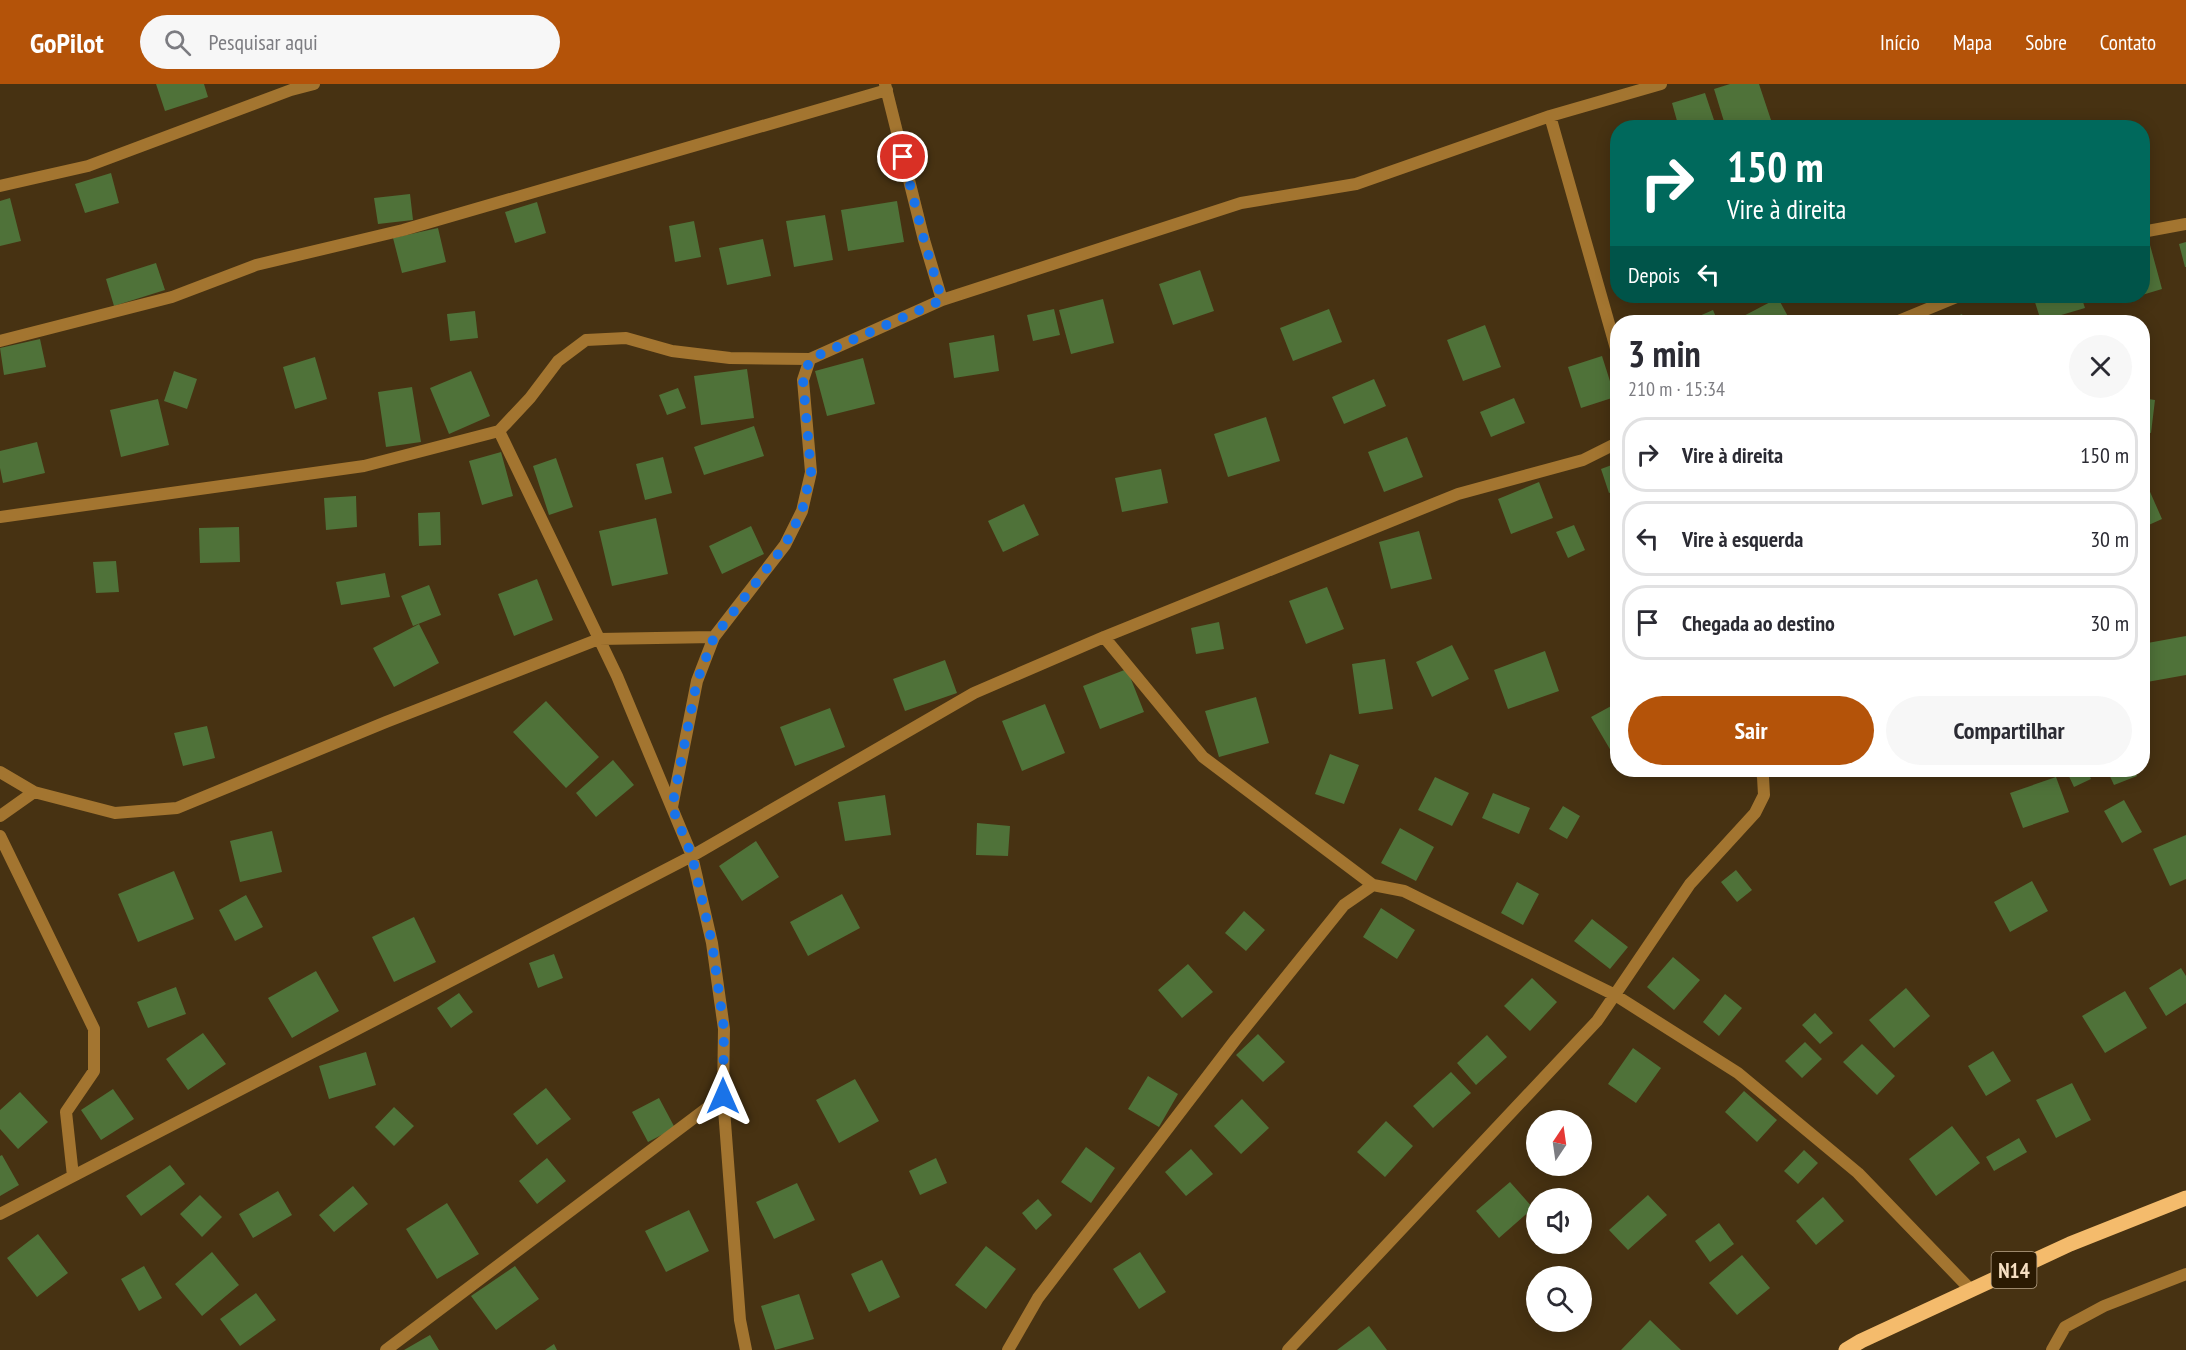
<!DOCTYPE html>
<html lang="pt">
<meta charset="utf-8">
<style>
:root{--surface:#fff;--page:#f7f7f7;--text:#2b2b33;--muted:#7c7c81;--line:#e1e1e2;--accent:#b45309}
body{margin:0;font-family:"PT Sans Narrow",sans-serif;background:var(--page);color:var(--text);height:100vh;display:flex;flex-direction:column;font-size:22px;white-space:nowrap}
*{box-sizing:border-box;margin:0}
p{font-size:20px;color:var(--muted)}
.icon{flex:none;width:33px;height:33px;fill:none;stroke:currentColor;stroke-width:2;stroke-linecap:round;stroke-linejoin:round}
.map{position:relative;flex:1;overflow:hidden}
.drawer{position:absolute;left:1610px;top:231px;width:540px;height:462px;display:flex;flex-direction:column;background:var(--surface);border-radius:24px;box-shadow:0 3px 15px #0003}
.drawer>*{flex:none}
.guide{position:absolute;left:1610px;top:36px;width:540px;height:183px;border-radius:24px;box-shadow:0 3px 15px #0003;background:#00695c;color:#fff;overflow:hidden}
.needle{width:39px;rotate:13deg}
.fabs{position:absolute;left:1526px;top:1026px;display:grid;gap:12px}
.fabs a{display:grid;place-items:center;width:66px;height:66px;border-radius:50%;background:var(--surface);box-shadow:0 3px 15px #0003;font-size:30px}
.pin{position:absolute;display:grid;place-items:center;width:51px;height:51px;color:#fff;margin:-26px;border:3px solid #fff;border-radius:50%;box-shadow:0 2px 6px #0007}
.me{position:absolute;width:66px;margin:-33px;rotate:0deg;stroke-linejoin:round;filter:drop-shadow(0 0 4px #0008)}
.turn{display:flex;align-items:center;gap:21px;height:126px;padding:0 18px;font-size:27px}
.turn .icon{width:78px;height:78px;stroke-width:2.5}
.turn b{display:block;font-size:42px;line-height:51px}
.then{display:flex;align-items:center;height:57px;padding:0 18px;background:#0003;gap:12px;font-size:22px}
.round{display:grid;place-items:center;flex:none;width:63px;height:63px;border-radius:32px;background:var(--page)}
.summary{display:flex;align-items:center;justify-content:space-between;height:102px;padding:0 18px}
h1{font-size:36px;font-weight:700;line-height:45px}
.primary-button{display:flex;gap:12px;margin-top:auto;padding:12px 18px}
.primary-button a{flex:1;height:69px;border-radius:36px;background:var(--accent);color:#fff;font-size:24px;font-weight:700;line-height:69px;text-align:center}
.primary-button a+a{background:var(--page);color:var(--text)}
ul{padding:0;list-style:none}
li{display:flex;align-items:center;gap:18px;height:75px;margin:0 12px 9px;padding:0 6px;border:3px solid var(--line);border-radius:24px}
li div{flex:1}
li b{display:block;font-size:22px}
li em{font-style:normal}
header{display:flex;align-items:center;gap:36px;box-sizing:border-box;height:84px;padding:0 30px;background:var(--accent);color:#fff}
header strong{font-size:28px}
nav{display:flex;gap:33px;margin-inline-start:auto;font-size:21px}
.search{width:420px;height:54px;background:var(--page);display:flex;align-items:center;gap:15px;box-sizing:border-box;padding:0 21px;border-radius:33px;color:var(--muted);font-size:22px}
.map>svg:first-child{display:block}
.building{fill:#4f7239}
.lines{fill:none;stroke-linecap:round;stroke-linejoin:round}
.minor{stroke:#a37530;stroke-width:12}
.primary{stroke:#f4bb6c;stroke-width:15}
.route{stroke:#1a73e8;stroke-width:10;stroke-dasharray:0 18}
.labels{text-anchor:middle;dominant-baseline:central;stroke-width:5;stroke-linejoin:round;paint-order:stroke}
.shield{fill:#2b1a02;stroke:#baa589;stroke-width:1.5}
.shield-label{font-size:21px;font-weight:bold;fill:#f7e0c3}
</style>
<header>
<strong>GoPilot</strong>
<div class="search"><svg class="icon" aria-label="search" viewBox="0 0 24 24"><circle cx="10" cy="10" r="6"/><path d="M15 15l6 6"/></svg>Pesquisar aqui</div>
<nav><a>Início</a><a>Mapa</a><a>Sobre</a><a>Contato</a></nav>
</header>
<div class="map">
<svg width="2186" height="1266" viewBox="0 0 2186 1266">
<rect width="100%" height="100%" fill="#473212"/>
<!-- building -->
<path class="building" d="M156 0H204L208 13 165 27Z
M1730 0H1759L1772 39 1758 44H1726L1714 5Z
M1705 9 1716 42 1679 44 1672 19Z
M111 89 119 119 85 129 75 100Z
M410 110 413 136 378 140 374 114Z
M10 114 21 157 0 162V117Z
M897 117 904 158 848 167 841 126Z
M537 118 546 149 515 159 505 128Z
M825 131 833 176 794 183 786 137Z
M694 137 701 173 675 178 669 142Z
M438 144 446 178 402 189 393 154Z
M763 155 771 192 727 201 719 164Z
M2186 158V183H2185L2179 160Z
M2150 161 2162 205 2142 211V163Z
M156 179 165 206 114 222 106 195Z
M1200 186 1214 227 1173 241 1159 200Z
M2033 212H2081L2085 224 2041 237Z
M2121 212H2136L2122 216Z
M1778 214 1791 238H1732Z
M1103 215 1114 259 1071 270 1059 226Z
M1054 225 1060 251 1033 257 1027 231Z
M1329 225 1342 258 1293 277 1280 244Z
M1713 226 1718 238H1689L1688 237Z
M475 227 478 254 450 257 447 230Z
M1962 230 1965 238H1942Z
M1485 241 1501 283 1463 297 1447 256Z
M994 251 999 287 954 294 949 259Z
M40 255 46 283 4 291 0 264Z
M1602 272 1615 313 1581 324 1568 283Z
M315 273 327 315 295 325 283 283Z
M863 274 875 320 827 332 815 287Z
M747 285 754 334 701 341 694 292Z
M174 287 197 295 187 325 164 317Z
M471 287 490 332 449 350 430 304Z
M1374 295 1386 322 1344 340 1332 313Z
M412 303 421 358 386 363 378 308Z
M678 304 686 324 667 331 659 311Z
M1514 314 1525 339 1491 353 1480 328Z
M2142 314 2155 316 2151 349 2142 348Z
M158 315 169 361 121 373 110 326Z
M1266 333 1280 377 1228 393 1214 350Z
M754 342 764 372 704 391 694 363Z
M1407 353 1423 393 1384 408 1368 368Z
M37 358 45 389 3 399 0 384V367Z
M501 368 513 412 482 421 469 377Z
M663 373 672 409 645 416 636 380Z
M556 374 573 423 549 431 533 382Z
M1617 379V406L1609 409 1601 385Z
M1161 385 1168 419 1122 428 1115 394Z
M1539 398 1553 434 1511 450 1498 415Z
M2147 401 2162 435 2142 444V403Z
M356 412 357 443 326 446 324 414Z
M1024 420 1039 451 1003 468 988 437Z
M440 428 441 461 419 462 418 429Z
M656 434 668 490 612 502 599 447Z
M1574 441 1585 466 1568 474 1556 448Z
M751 442 764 470 722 490 709 462Z
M239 443 240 478 200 479 199 444Z
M1419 447 1432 495 1391 505 1379 458Z
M116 477 119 508 96 509 93 478Z
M385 489 390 513 341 521 336 498Z
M537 495 553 536 514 552 498 510Z
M429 501 441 531 413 542 401 512Z
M1327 503 1344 545 1306 560 1289 517Z
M1219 538 1224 565 1196 570 1191 544Z
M419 540 439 579 394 603 373 564Z
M2186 552V591L2147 598 2142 571V560Z
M1452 561 1469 595 1432 613 1416 578Z
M1545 567 1559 607 1508 625 1494 586Z
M1385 575 1393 625 1359 630 1352 580Z
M945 576 957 609 905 627 893 595Z
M1127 585 1144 628 1100 645 1083 602Z
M1256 613 1269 659 1219 673 1205 627Z
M546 617 599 673 566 704 513 648Z
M1045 620 1065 669 1022 687 1002 637Z
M1613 621 1617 627V664L1611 667 1591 633Z
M830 624 845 663 795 682 780 643Z
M207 642 215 674 183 682 174 649Z
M1330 670 1359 681 1344 720 1315 710Z
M613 676 634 701 596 733 576 709Z
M2066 686H2087L2091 695 2074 703Z
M2107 686H2134L2137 692 2114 701Z
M1435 693 1469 709 1452 742 1418 726Z
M2056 693 2069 728 2023 744 2010 709Z
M1493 709 1530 724 1519 750 1482 734Z
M885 711 891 751 845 757 838 718Z
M2124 716 2142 748 2122 759 2104 727Z
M1563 722 1580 732 1567 755 1549 745Z
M977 739 1010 742 1008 772 976 771Z
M1400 744 1434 763 1416 797 1381 779Z
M272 747 282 788 240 798 230 757Z
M2186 751V795L2170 802 2153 765Z
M756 757 779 793 742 817 719 782Z
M1736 786 1752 806 1737 818 1721 798Z
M174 787 194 835 138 858 118 810Z
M2032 797 2048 827 2010 848 1994 818Z
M1517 798 1539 810 1523 841 1501 829Z
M842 810 860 844 808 872 790 838Z
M246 811 263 843 235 857 219 826Z
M1381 824 1415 846 1397 875 1363 853Z
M1244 827 1265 846 1246 867 1225 849Z
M414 833 436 878 394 898 372 853Z
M1592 835 1628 863 1610 885 1574 857Z
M554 870 563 894 538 904 529 879Z
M1673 873 1700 896 1674 926 1647 903Z
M1188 880 1213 908 1182 934 1158 906Z
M2181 884 2186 892V919L2166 932 2149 904Z
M316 887 339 927 292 954 268 914Z
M1532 894 1557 918 1530 947 1504 922Z
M176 903 186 930 148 944 137 918Z
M1906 904 1930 932 1894 964 1869 936Z
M2125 907 2147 944 2105 969 2082 932Z
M459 909 473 928 451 944 437 924Z
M1725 910 1742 924 1719 952 1703 938Z
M1815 929 1833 949 1820 960 1802 941Z
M203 949 226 980 188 1006 166 975Z
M1258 950 1285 978 1263 998 1236 971Z
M1487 951 1507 973 1476 1001 1457 979Z
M1805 958 1822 975 1802 994 1785 977Z
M1862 960 1895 992 1877 1011 1843 978Z
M1633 964 1661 984 1636 1019 1608 1000Z
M1993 967 2011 997 1986 1012 1968 982Z
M366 968 376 1001 329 1015 319 982Z
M1451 988 1471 1009 1433 1044 1413 1022Z
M1148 992 1178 1010 1159 1043 1128 1025Z
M855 995 879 1037 839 1059 816 1016Z
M2072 999 2091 1036 2056 1054 2036 1016Z
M546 1004 571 1035 537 1061 513 1030Z
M113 1005 134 1035 101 1056 81 1026Z
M1744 1007 1777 1036 1757 1058 1725 1028Z
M20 1008 48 1038 18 1065 0 1045V1026Z
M659 1014 675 1044 648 1058 632 1028Z
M1242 1015 1269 1044 1241 1070 1214 1042Z
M394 1023 414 1042 394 1062 375 1043Z
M1386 1037 1413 1062 1385 1093 1357 1068Z
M1952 1042 1980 1079 1936 1112 1909 1075Z
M2019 1054 2027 1068 1994 1087 1986 1073Z
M1086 1063 1115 1084 1091 1119 1061 1098Z
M1191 1065 1213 1090 1186 1112 1165 1088Z
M1804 1066 1818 1079 1798 1100 1784 1087Z
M2 1071 19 1101 0 1112V1072Z
M547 1074 566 1097 537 1120 519 1097Z
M936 1074 947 1099 920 1111 909 1087Z
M170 1081 185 1100 141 1132 126 1112Z
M1510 1098 1533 1124 1499 1154 1476 1127Z
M797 1099 815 1136 774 1155 756 1118Z
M353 1102 368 1120 334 1148 319 1131Z
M278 1107 292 1131 253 1154 239 1130Z
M200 1111 222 1133 202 1153 180 1130Z
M1648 1111 1667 1131 1628 1166 1609 1146Z
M1823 1113 1844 1137 1816 1161 1796 1137Z
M1038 1115 1052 1131 1036 1146 1022 1129Z
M447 1119 479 1170 437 1195 406 1145Z
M689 1126 709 1167 666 1188 645 1147Z
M1719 1139 1734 1160 1710 1178 1695 1157Z
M38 1150 68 1189 37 1213 7 1174Z
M986 1162 1016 1185 986 1225 955 1201Z
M212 1168 239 1201 202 1232 175 1200Z
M1140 1168 1166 1208 1139 1225 1113 1185Z
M1742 1171 1770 1204 1737 1231 1709 1199Z
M882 1176 900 1213 869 1228 851 1190Z
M144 1182 162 1214 139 1227 121 1195Z
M515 1182 539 1215 496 1246 471 1212Z
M256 1209 276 1236 240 1262 220 1235Z
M799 1210 814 1255 775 1266 761 1222Z
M1650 1236 1681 1266H1621Z
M1369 1242 1387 1266H1337Z
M430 1251 439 1266H404Z
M554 1260 557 1266H545Z"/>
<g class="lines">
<!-- minor -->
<path class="minor" d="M885 0 924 156 942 216
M1550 32 1617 268
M0 102 88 82 291 6 314 0
M2142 148 2186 140
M1896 238 1959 212
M0 257 172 213 256 181 403 146 887 6
M499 347 617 592 692 772 712 859 724 945 723 1012 740 1236 746 1266
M0 433 364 382 499 347 530 314 558 277 586 256 626 254 672 267 730 274 810 275
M1104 553 1203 673 1373 801
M0 688 34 708 115 729 177 724 386 638 599 555 714 553
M672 723 697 597 714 553 785 461 802 427 811 388 803 296 810 275 942 216 1241 119 1356 100 1550 32 1661 0
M0 732 34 708
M0 752 94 945V987L66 1028 73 1092
M0 1130 692 772 974 609 1104 553 1458 410 1583 376 1617 359
M386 1266 723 1012
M1008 1266 1038 1214 1236 955 1344 821 1373 801 1404 807 1615 911 1738 989 1858 1089 1971 1206
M1288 1266 1597 937 1690 800 1755 729 1764 711 1763 693 1761 686
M2052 1266 2065 1243 2104 1222 2186 1190"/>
<!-- primary -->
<path class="primary" d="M1846 1266 1861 1257 2070 1160 2186 1114"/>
</g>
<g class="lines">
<!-- route -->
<path class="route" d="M723 1012 724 945 712 859 692 772 672 723 697 597 714 553 785 461 802 427 811 388 803 296 810 275 942 216 924 156 903 73"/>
</g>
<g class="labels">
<!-- shield labels -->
<rect class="shield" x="1991.5" y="1168" width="45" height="36" rx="4.5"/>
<g class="shield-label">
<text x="2014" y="1186">N14</text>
</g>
</g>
</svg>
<div class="fabs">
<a><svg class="needle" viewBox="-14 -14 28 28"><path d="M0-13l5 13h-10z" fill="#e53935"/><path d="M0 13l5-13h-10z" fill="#7c7c81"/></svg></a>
<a><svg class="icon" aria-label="sound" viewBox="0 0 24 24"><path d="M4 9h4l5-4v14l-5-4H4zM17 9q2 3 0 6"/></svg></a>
<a><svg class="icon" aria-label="search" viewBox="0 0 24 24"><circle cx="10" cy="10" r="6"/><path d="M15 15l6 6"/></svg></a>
</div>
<div class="pin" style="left:903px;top:73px;background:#d93025"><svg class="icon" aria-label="arrive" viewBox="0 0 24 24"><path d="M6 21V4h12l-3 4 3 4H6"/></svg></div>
<svg class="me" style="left:723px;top:1012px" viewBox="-20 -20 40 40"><path d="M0-17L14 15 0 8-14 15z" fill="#1a73e8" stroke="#fff" stroke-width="4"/></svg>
<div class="guide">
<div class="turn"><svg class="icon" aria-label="right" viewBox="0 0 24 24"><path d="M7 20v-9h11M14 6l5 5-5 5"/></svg><div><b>150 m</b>Vire à direita</div></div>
<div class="then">Depois<svg class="icon" aria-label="left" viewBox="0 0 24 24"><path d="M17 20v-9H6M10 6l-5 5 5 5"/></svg></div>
</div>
<section class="drawer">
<div class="summary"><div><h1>3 min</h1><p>210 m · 15:34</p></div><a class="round"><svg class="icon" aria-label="close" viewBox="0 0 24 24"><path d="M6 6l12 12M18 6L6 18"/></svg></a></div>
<ul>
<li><svg class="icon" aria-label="right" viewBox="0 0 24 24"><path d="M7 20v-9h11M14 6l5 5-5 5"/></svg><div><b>Vire à direita</b></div><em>150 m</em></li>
<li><svg class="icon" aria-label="left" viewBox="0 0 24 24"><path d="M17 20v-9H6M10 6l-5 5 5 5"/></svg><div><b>Vire à esquerda</b></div><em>30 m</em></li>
<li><svg class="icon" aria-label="arrive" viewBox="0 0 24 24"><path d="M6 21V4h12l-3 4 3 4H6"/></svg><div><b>Chegada ao destino</b></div><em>30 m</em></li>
</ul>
<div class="primary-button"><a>Sair</a><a>Compartilhar</a></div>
</section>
</div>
